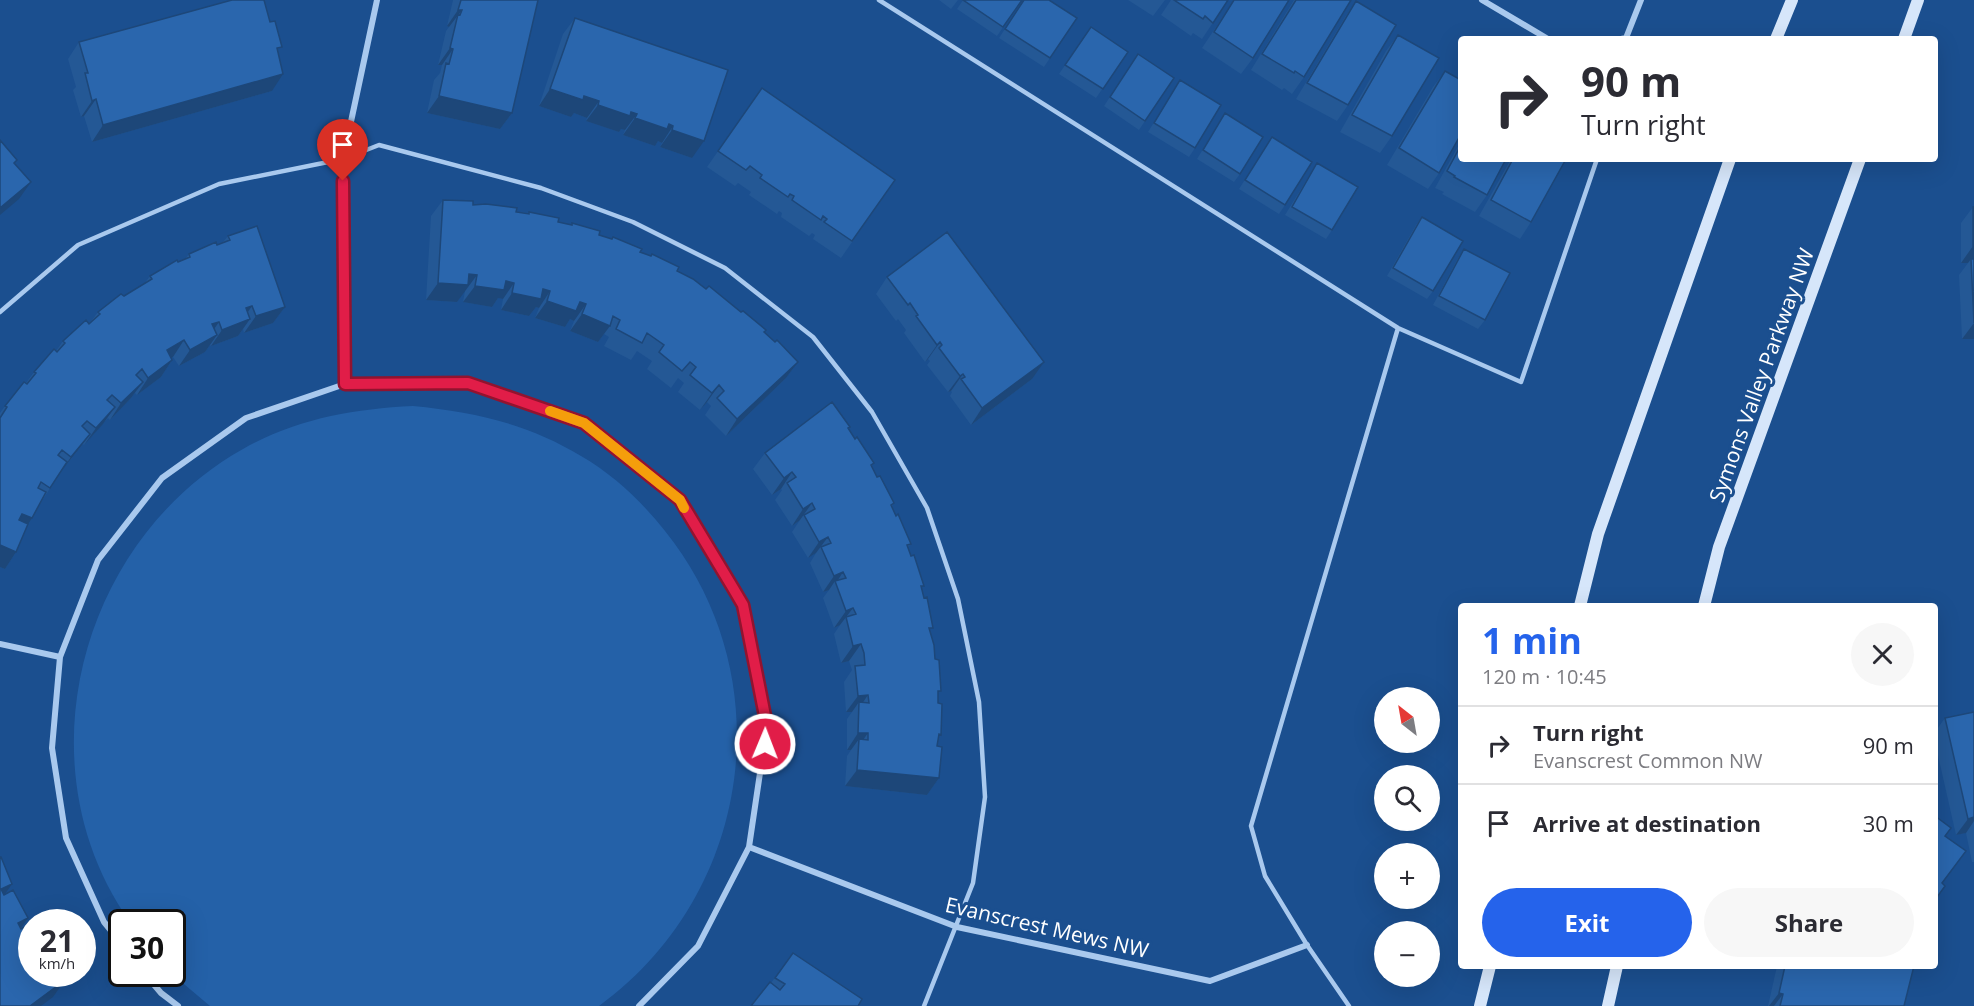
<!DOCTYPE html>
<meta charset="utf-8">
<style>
:root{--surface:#fff;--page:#f7f7f7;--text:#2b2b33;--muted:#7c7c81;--line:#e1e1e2;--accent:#2563eb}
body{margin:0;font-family:"Open Sans",sans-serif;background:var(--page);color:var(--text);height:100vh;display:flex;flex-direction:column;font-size:22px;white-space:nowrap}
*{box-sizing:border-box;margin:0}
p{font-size:20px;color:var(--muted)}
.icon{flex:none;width:33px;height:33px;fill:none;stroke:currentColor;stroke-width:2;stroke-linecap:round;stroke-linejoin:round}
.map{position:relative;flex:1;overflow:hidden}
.sheet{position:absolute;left:1458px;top:603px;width:480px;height:366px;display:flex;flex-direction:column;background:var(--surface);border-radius:6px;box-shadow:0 6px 24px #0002}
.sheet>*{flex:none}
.top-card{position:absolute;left:1458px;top:36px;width:480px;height:126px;border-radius:6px;box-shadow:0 6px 24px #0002;background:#fff;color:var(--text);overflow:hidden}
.needle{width:39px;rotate:329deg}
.fabs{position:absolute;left:1374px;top:687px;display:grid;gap:12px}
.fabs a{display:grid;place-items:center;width:66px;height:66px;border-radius:50%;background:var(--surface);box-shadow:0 6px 24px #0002;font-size:30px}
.speed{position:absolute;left:18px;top:909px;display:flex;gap:12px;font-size:30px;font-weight:700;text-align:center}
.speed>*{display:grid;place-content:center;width:78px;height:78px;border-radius:50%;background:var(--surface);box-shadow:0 6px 24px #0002;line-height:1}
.speed small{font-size:15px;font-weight:400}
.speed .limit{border:3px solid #111;border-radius:9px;background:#fff;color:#111}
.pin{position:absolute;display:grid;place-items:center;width:51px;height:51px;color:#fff;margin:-62px -26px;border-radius:50% 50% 50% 0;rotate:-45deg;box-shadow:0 0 6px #0007}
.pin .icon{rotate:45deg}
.me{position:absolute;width:66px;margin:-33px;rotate:1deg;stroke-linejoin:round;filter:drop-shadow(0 0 4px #0008)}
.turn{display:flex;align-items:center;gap:21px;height:126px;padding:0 24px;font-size:27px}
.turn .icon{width:78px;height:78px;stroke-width:2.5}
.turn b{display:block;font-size:42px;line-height:51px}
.round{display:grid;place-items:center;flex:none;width:63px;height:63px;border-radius:32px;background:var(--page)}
.summary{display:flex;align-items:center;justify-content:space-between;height:102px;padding:0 24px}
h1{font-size:36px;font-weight:700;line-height:45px;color:var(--accent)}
.cta{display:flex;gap:12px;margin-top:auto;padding:12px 24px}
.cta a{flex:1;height:69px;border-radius:36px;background:var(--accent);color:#fff;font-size:24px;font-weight:700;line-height:69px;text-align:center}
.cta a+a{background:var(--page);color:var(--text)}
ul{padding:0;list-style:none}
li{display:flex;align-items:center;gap:18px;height:78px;padding:0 24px;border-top:2px solid var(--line)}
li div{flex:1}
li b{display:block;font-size:22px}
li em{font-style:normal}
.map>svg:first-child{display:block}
.green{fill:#2461a8}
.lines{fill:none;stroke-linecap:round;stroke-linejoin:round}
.service{stroke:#a9c9ee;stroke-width:4.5}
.minor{stroke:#a9c9ee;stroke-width:6}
.secondary{stroke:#d6e6fa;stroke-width:12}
.wall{fill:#245895}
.shaded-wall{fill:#1d4779}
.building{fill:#2a66ad;stroke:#1d4779;stroke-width:1.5}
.route-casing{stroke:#92132f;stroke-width:15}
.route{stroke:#e11d48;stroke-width:10}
.slow{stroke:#f59e0b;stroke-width:10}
.labels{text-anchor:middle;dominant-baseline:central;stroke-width:6;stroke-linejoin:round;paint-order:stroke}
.street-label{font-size:21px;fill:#fff;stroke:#1b4f8f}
</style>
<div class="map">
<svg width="1974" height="1006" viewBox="0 0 1974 1006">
<rect width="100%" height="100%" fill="#1b4f8f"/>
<!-- green -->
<path class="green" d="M413 406C475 412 528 424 581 456 614 475 642 502 665 531 784 679 751 896 599 1006H210L172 974V922H130C20 767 79 541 243 449 296 419 352 409 413 406Z"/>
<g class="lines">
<!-- service -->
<path class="service" d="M879 0 1398 328 1521 382 1597 159
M0 312 78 245 219 184 343 159 379 145 541 188 633 222 725 268 813 337 872 412 927 508 958 599 979 702 985 797 973 883 924 1006
M1349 1006 1307 945 1265 876 1251 826 1398 328"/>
<!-- minor -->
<path class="minor" d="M1482 0 1548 39
M1621 39 1626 38 1641 0
M345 384 343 159 377 0
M0 644 60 657
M749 847 957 927 1210 981 1307 945
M122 944 104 922 66 838 52 748 60 657 98 560 162 478 246 418 345 384 468 383 584 423 680 500 743 605 767 726 749 847 698 946 639 1006
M145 974 161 993 178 1006"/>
<!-- secondary -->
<path class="secondary" d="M1776 39 1792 0
M1904 39 1918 0
M1580 606 1598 534 1730 159
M1704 606 1719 547 1860 159
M1480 1006 1490 966
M1608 1006 1617 966"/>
</g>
<!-- wall -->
<path class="wall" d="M453 0H538L512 113 500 129 427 113 434 80 440 73 442 65H438L446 31 449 27 447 26Z
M939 0H958L951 9Z
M963 0H1022L997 36 957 9Z
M1024 0 1077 18 1044 67 999 38Z
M1128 0H1165L1153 16Z
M1171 0H1228L1202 39 1193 33 1191 36 1161 15Z
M1234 0H1289L1253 58 1241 74 1202 48Z
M1294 0H1351L1304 77 1292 94 1284 88 1282 90 1251 70Z
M1356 1 1348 105 1337 121 1296 99 1345 17Z
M575 18 728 70 692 158 660 147 662 143 658 141 655 146 623 135 625 130 621 129 619 132 586 121 587 118 574 113 571 117 539 106 563 34Z
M1091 27 1128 52 1096 98 1059 74Z
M1398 35 1392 136 1380 153 1340 132 1386 51Z
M79 42 278 53 272 91 92 142 84 116 81 117 73 90 76 87 68 59Z
M1138 54 1174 78 1139 130 1104 106Z
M1445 71 1439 173 1428 189 1387 165 1433 87Z
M1180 80 1195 148 1189 157 1148 132Z
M762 88 895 180 841 258 813 239 815 235 812 233 809 236 781 217 782 213 779 211 777 214 749 195 751 192 738 183 735 186 707 167Z
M1225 113 1240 174 1234 182 1197 159Z
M1272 137 1285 205 1279 214 1239 189Z
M1461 141V159L1487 195 1475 212 1442 194 1444 192 1435 188Z
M1511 159H1566L1531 222 1520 239 1479 216Z
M1317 163 1332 230 1326 239 1285 215Z
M443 200 516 212 528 213 529 212 558 222 571 225 572 223 599 235 611 239 613 237 677 271 764 333 798 362 786 378 726 436 705 415 711 406 707 402 700 410 678 392 684 383 678 378 671 388 647 369 652 361 637 351 631 360 604 346 609 337 604 334 598 342 570 331 574 321 570 319 565 327 535 318 539 308 536 307 529 316 501 310 503 299 498 298 492 307 463 302 465 291H464L457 302 426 300 431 216Z
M1973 207H1974V339H1962L1959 275 1968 263H1961V223Z
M1422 217 1433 291 1427 299 1387 276 1416 225Z
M228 236 285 307 273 323 244 333 243 329 238 336 211 346 210 345 205 352 179 366 173 357 171 358 172 360 161 377 137 395 135 393 131 398 110 420 108 418 84 445 83 444 59 474 42 501 27 525 16 552 5 569 0 567V413L5 406 26 383 34 372 56 351 63 341 89 324 98 312 144 284 150 276 185 259 189 254 223 242Z
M1464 249 1485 320 1478 329 1433 305 1458 258Z
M887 277 1032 379 971 425 950 396 952 392 951 391 948 392 927 365 930 361 928 359 925 362 904 333 906 330 898 319 896 321 876 294Z
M850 427 848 429 894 503 892 506 896 516 911 544 908 547 922 590 930 632 938 695V738L937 746 939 778 927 795 845 786 847 756 851 750H847V719L852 712H846L844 682 852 670 849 661 841 663 834 634 840 625 834 628 823 598 829 590 823 592 810 563 816 553 808 558 792 532 800 520 792 526 775 500 782 490 781 489 772 495 753 469 765 453Z
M1974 712V862H1972L1966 833 1956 835 1935 742V732L1945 718Z
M793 953 858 1006H751L771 983Z
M1777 966H1914L1904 1006H1768Z"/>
<!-- shaded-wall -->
<path class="shaded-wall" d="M458 10H462L449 27 447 26Z
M450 48 453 49 442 65H438Z
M283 74 272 91 92 142 103 125Z
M550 89 584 96 599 101 587 118 574 113 571 117 539 106Z
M439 96 512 113 500 129 427 113Z
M96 99 84 116 81 117 92 101Z
M598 105 631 112 637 114 625 130 621 129 619 132 586 121Z
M635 118 669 124 673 126 662 143 658 141 655 146 623 135Z
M672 130 704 141 692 158 660 147Z
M31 182 19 199 0 215V208Z
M1973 246H1974V263L1971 259 1968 263H1961Z
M469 274 477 275 457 302 426 300 438 283Z
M506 281 514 283 503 299 498 298 492 307 463 302 475 286Z
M543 289 550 291 539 308 536 307 529 316 501 310 512 293Z
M547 301 580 302 586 304 574 321 570 319 565 327 535 318Z
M252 306 241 322 250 319 238 336 211 346 222 330 246 308Z
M285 307 273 323 244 333 256 316Z
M582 314 610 326 598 342 570 331Z
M219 322 207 339 212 324Z
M1974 323V339H1962Z
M217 335 205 352 179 366 190 350Z
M184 340 173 357 155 367 167 350Z
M940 342 928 359 925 362 937 345Z
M172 360 161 377 137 395 148 378Z
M798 362 786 378 726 436 737 419Z
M1044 362 1032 379 971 425 982 408Z
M963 374 951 391 948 392 960 376Z
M143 382 131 398 110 420 121 403Z
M719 385 707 402 700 410 712 393Z
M115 407 103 424 84 445 96 428Z
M90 434 78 450 59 474 71 457Z
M792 472 781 489 772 495 784 478Z
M812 503 800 520 792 526 803 509Z
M22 514 32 518 21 535 10 530Z
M828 537 816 553 808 558 819 542Z
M0 545 16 552 5 569 0 567Z
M843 572 836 583 835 581 829 590 823 592 834 576Z
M853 608 840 625 834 628 846 611Z
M861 644 849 661 841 663 853 646Z
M868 695 859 708V702L852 712H846L858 696Z
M858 733H868L858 747 859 739 851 750H847Z
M857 770 939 778 927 795 845 786Z
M1974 817V821L1966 833 1956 835 1968 819Z
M12 884 0 901 1 889Z
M28 918 16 935 18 923Z
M65 980 53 997 41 1006H30Z
M1779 993 1783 994 1774 1006H1769Z"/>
<!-- building -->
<path class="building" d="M232 0H264L270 22 275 21 282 47 277 48 283 74 103 125 96 99 92 101 85 73H88L79 42Z
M461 0H538L512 113 439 96 446 63 449 64 453 49 450 48 458 14 460 15 462 10H458Z
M963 0H1022L1003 27Z
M1024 0H1049L1077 18 1050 58 1005 29Z
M1174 0H1228L1213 23 1205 16 1203 19Z
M1234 0H1289L1253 58 1214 32Z
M1296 0H1351L1304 77 1295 71 1294 73 1262 54Z
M1356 1 1396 25 1348 105 1307 83Z
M575 18 728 70 704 141 672 130 673 126 669 124 667 129 635 118 637 114 631 112 630 116 598 105 599 101 584 96 583 100 550 89Z
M1091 27 1128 52 1103 89 1065 65Z
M1398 35 1439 58 1392 136 1352 115Z
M1138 54 1174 78 1145 121 1110 97Z
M1445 71 1461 80V134L1439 173 1399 148Z
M1180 80 1221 105 1195 148 1154 123Z
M762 88 895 180 852 241 824 222 827 219 823 216 821 220 792 200 794 196 790 194 788 197 760 178 762 175 750 166 746 170 718 151Z
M1225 113 1263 137 1240 174 1203 150Z
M1272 137 1312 162 1285 205 1245 180Z
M0 140 17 160 14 163 31 182 0 208Z
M1461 145V159H1506L1487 195 1454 177 1455 176 1447 171Z
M1513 159H1566L1531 222 1491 200Z
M1317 163 1358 187 1332 230 1292 207Z
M443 200 473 201V205L486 204 517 208 516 212 529 214V212L559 218 558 222 572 225V223L600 231 599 235 612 239 613 237 642 249 640 252 651 256 652 254 679 267 677 271 693 279 706 289 709 286 741 312 743 311 766 330 764 332 775 342 777 340 798 362 737 419 717 398 724 391 719 385 712 393 690 375 696 367 690 362 682 371 659 352 664 345 647 333 642 343 616 329 620 320 613 316 610 326 582 314 586 304 580 302 576 311 547 301 550 291 543 289 541 299 512 293 514 283 506 281 504 290 475 286 477 275 469 274 468 285 438 283Z
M1973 207H1974V246H1973Z
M1422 217 1463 241 1433 291 1393 268Z
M257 226 285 307 256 316 252 306 246 308 250 319 222 330 219 322 212 324 217 335 190 350 184 340 167 350 172 360 148 378 142 369 136 375 143 382 121 403 112 395 107 400 115 407 96 428 87 421 82 426 90 434 71 457 62 450 58 455 67 462 50 488 41 482 38 488 46 492 32 518 22 514 19 520 28 524 16 552 0 545V418L7 407 5 406 24 382 27 384 36 373 34 372 54 349 57 352 65 343 63 341 86 320 89 324 100 314 98 312 121 294 124 296 152 279 150 276 177 260 178 262 190 257 189 254 216 242 217 245 230 240 228 236Z
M947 232 1044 362 982 408 961 379 965 377 963 374 960 376 939 348 942 345 940 342 937 345 916 316 918 315 910 303 908 305 887 277Z
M1464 249 1510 273 1485 320 1439 296Z
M1971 259H1974V323Z
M832 402 850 427 848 428 855 439 857 437 874 463 871 465 877 477 880 476 894 503 891 505 896 516 898 514 911 544 907 545 911 556 914 555 924 586H921L924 598 927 597 933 628H929L934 645 935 659 939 660 941 691H938V703L942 704 941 735 939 734 937 746 942 747 939 778 857 770 859 739 868 740V733H858L859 702 869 703 868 695 858 696 855 666 865 665 864 653 861 644 853 646 846 617 856 614 853 608 846 611 835 581 846 578 843 572 834 576 821 547 831 543 828 537 819 542 804 515 815 509 812 503 803 509 787 483 796 477 792 472 784 478 765 453Z
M1974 712V817L1968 819 1945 718Z
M1935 816 1951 828 1945 836 1966 851 1942 883 1945 886 1935 900Z
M0 857H1L12 884 1 889 4 895 13 890 28 918 18 923 21 929 30 924 32 926V974H60L65 980 30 1006H0Z
M793 953 862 999 858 1006H751L770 982 780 990 785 984 775 978Z
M1785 966H1914L1904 1006H1780L1783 994 1779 993Z"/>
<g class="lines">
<!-- route casing -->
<g class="route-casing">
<path id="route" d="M343 181 345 384 468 383 584 423 680 500 733 588 743 605 767 726 765 744"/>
</g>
<!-- route -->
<use href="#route" class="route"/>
<!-- slow -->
<path class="slow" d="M550 411 584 423 680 500 684 508"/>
</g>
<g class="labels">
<!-- street labels -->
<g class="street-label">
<text transform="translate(1761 375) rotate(-70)">Symons Valley Parkway NW</text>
<text transform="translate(1047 927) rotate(13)">Evanscrest Mews NW</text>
</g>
</g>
</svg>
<div class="fabs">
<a><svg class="needle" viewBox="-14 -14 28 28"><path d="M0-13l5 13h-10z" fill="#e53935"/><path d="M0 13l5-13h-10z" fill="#7c7c81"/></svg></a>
<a><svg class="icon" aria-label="search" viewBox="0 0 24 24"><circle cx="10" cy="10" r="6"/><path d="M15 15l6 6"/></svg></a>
<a>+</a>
<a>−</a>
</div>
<div class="speed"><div>21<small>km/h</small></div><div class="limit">30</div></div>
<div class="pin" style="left:343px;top:181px;background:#d93025"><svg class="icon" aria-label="arrive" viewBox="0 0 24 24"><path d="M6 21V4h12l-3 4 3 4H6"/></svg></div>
<svg class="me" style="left:765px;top:744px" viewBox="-20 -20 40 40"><circle r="17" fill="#e11d48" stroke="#fff" stroke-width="3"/><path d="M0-11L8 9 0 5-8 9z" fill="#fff"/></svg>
<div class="top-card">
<div class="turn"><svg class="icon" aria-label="right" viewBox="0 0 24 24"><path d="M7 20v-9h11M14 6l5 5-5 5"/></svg><div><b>90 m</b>Turn right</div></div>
</div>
<section class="sheet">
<div class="summary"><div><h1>1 min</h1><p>120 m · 10:45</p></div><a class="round"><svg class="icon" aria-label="close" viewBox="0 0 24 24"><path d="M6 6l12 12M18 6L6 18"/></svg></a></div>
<ul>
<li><svg class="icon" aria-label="right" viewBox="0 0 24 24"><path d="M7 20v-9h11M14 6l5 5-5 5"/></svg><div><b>Turn right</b><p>Evanscrest Common NW</p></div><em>90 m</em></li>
<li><svg class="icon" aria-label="arrive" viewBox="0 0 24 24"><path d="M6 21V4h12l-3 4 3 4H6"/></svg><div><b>Arrive at destination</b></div><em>30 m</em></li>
</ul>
<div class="cta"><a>Exit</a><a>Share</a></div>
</section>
</div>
